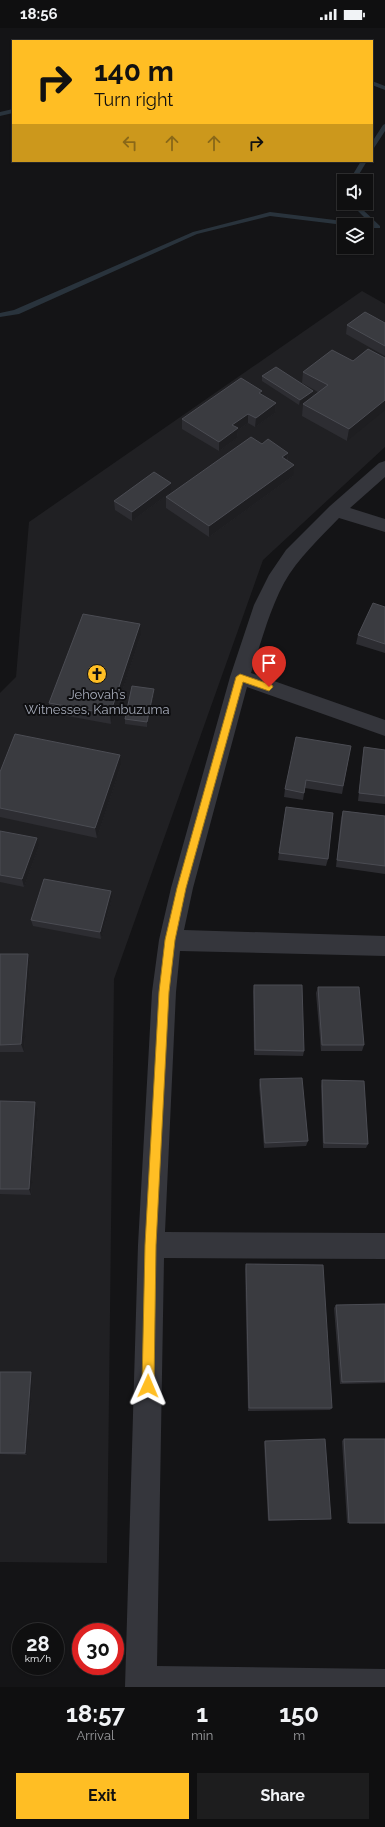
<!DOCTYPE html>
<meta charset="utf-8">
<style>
:root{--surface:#0f0f10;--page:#1d1d1e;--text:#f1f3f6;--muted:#9b9c9f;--line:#2f2f30;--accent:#ffbe24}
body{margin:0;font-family:Raleway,sans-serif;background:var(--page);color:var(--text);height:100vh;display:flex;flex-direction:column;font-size:15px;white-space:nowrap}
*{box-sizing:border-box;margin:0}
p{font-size:13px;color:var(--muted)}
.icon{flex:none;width:22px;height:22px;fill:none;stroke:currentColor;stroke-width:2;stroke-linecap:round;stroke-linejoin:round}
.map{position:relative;height:1659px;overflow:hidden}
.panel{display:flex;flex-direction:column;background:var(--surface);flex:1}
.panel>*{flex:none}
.hud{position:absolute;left:12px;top:12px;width:361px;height:122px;border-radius:0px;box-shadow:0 1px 3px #0004,0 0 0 1px var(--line);background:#ffbe24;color:#111;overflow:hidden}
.controls{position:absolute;left:337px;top:146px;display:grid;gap:8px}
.controls a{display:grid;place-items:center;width:36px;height:36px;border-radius:0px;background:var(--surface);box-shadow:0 1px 3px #0004,0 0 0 1px var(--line);font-size:20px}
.speed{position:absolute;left:12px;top:1595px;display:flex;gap:8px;font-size:20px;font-weight:700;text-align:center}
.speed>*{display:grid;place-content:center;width:52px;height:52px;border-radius:50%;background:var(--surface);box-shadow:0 1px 3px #0004,0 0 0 1px var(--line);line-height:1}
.speed small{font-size:10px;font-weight:400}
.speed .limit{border:6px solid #d22;background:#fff;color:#111}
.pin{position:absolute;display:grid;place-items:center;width:34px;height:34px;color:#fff;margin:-41px -17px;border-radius:50% 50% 50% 0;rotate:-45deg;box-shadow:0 0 4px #0007}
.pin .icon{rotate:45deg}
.me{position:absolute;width:44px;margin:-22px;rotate:1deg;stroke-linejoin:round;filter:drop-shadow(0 0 3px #0008)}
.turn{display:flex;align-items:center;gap:14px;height:84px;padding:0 16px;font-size:18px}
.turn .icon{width:52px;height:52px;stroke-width:2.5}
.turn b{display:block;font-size:28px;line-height:34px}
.lanes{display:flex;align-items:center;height:38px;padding:0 16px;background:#0003;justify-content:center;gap:20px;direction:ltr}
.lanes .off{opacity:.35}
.eta{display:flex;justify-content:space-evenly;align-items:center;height:68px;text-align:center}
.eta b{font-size:24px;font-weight:700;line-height:28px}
.cta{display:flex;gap:8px;margin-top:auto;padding:8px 16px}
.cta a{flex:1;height:46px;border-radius:0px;background:var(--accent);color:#111;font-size:16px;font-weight:700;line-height:46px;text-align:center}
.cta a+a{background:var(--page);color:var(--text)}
.status{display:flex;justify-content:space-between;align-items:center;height:28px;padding:0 20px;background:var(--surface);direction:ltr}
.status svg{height:11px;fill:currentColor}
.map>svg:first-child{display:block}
.built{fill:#202023}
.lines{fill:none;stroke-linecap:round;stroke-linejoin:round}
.stream{fill:#29333c;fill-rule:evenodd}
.minor{fill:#35363c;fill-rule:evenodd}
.wall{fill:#2d2d32}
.shaded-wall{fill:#1e1e21}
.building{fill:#3a3b40;stroke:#4b4c53}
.route{fill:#ffbe24;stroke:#a67c17}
.labels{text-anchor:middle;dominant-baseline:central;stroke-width:4;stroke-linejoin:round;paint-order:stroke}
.poi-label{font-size:13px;fill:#a5aab8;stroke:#0f0f11}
</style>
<div class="status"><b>18:56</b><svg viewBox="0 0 49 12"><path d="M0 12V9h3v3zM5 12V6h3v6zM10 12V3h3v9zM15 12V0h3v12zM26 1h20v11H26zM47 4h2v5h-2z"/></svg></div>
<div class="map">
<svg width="385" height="1659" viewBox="0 0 385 1659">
<rect width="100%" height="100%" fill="#141416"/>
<!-- built -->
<path class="built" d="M362 263 385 276V419L263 532 114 951 107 1535 0 1534V665L16 649 29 494Z"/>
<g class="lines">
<!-- stream -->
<path class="stream" d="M372 53 385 58V62L372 57Z
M13 81V85L0 88V84Z
M385 96V103L374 120 372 121V114L383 97Z
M361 133H367L358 148V153H352V148Z
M354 175H360V179L380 198V200H366V197H364L371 196 355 180Z
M270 184 359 195 362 197H344L270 188 197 206 19 286 0 289V285L14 282 193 204Z"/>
<!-- minor -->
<path class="minor" d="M385 433V449L350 480 385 491V504L339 490C320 510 298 530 284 555 269 583 261 615 251 645L385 692V708L247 659 193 860 184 902 385 908V928L180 923 176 964 165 1204 385 1205V1231L164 1230 157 1638 385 1641V1659H125L138 1217 152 964 159 912 171 860 230 649 254 577 269 547 286 522 330 478 379 435Z"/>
</g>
<!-- wall -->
<path class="wall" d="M385 295V328L346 306 347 297Z
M368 321 347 413 302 388 303 376 318 364 302 355 303 344 353 333Z
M262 348 313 363 299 377 262 353Z
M262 363V367L276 375 275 385 255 399 248 395 238 402 237 410 219 423 182 401V391Z
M262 416 288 425V433L293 448 209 509 166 480V469Z
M171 464 132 493 115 482 114 473Z
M385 579V625L356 616 358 607Z
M141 607 111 696 51 685 49 675Z
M154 666 147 699 125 696V691Z
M351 718 342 766 305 760 303 772 284 769 285 761Z
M364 719 385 722V776L358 773 363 727Z
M121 737 97 810 0 789V744Z
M286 779 328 831 326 838 278 832Z
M343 783 385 788V846L336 839 341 790Z
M0 803 39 818 24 859 0 854Z
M112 870 101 911 33 898 31 892Z
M0 926H28L30 934 24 1024H0Z
M254 957 304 1023 303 1028 254 1027 253 963Z
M318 959 364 1017 362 1023H321L316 965Z
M260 1051 308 1113 306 1118 264 1120 259 1057Z
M322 1052 368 1116 366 1120H323L321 1058Z
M0 1073 35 1074 38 1080 31 1167 0 1166Z
M246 1236 332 1380 330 1382 248 1383 245 1241Z
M385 1276V1355L340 1356 334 1280 336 1277Z
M0 1344 33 1347 27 1427 0 1426Z
M344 1411H385V1495H347L342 1413Z
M265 1413 331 1491 268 1493 264 1414Z"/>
<!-- shaded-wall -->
<path class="shaded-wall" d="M262 363V372L259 365Z
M313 363 312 369 299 377 300 372Z
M385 372V382L347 413 349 401Z
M276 375 275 385 255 399 256 390Z
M248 386V395L238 402 237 410 219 423V414L232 397Z
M288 425 287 436 282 429Z
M294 437 293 448 209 509V498Z
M171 455V464L132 493V484Z
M140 596 141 607 111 696 110 686Z
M154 661V666L147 699V694Z
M120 727 121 737 97 810 95 800Z
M37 810 39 818 24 859 22 851Z
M111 863 112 870 101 911 100 904Z
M28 926 30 934 24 1024 21 1016Z
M35 1074 38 1080 31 1167 29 1161Z
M31 1344 33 1347 27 1427 25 1425Z"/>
<!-- building -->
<path class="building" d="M365 284 385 295V318L347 297Z
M368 321 385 330V372L349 401 303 376 328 357 303 344 332 322 353 333Z
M276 339 313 363 300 372 262 348Z
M241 350 262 363 259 365 276 375 256 390 248 386 232 397 238 400 219 414 182 391Z
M251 409 262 416 268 411 288 425 282 429 294 437 209 498 166 469Z
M154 444 171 455 132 484 114 473Z
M373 575 385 579V616L358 607Z
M83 586 140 596 110 686 49 675Z
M132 658 154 661 147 694 125 691Z
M15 706 120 727 95 800 0 780V744Z
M296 709 351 718 343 758 306 752 304 765 285 761Z
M364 719 385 722V768L359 765Z
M286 779 333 785 328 831 279 825Z
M343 783 385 788V838L337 832Z
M0 803 37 810 22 851 0 847Z
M44 851 111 863 100 904 31 892Z
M0 926H28L21 1016 0 1017Z
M254 957H302L304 1023 255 1022Z
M318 959H359L364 1017H322Z
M302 1050 308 1113 265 1115 260 1051Z
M322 1052 364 1053 368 1116 324 1115Z
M0 1073 35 1074 29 1161H0Z
M246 1236 323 1237 332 1380H249Z
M385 1276V1353L342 1354 336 1277Z
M0 1344H31L25 1425H0Z
M325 1411 331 1491 269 1492 265 1413Z
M344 1411H385V1495H349Z"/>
<!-- route -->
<path class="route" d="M240 646 272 657 273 659 269 663 243 654 186 860 175 912 169 964 156 1217 154 1358 152 1362 148 1363 144 1362 142 1358 145 1217 159 964 165 912 177 860 236 649Z"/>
<!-- icons -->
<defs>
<g id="church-disc" transform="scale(1)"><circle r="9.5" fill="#ffbe24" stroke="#0f0f11"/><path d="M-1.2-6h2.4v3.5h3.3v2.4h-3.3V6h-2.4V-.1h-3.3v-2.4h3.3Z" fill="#111"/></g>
</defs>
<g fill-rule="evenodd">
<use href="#church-disc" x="97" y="646"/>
</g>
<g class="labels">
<!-- poi labels -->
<g class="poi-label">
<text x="97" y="666">Jehovah’s<tspan x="97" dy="15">Witnesses, Kambuzuma</tspan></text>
</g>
</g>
</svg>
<div class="controls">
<a><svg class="icon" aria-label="sound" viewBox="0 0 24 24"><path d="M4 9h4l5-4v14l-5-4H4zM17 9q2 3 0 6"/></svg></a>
<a><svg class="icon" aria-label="layers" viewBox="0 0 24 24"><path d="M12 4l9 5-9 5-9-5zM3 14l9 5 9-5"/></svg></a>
</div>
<div class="speed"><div>28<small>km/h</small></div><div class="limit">30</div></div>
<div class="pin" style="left:269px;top:659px;background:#d93025"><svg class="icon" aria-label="arrive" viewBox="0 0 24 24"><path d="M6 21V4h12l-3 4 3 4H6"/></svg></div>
<svg class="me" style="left:148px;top:1358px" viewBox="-20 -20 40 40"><path d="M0-17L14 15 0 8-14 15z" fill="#ffbe24" stroke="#fff" stroke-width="4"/></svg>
<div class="hud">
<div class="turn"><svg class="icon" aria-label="right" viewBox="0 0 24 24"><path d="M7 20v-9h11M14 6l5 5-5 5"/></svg><div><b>140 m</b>Turn right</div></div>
<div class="lanes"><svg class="icon off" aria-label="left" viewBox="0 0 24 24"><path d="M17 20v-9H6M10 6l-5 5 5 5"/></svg><svg class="icon off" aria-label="ahead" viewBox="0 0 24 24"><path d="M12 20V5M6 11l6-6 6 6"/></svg><svg class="icon off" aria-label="ahead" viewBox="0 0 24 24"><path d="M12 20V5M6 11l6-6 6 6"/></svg><svg class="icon" aria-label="right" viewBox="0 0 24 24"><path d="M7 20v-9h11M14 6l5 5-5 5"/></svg></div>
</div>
</div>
<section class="panel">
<div class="eta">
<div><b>18:57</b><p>Arrival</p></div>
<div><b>1</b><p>min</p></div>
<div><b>150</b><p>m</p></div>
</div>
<div class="cta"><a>Exit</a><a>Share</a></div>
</section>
